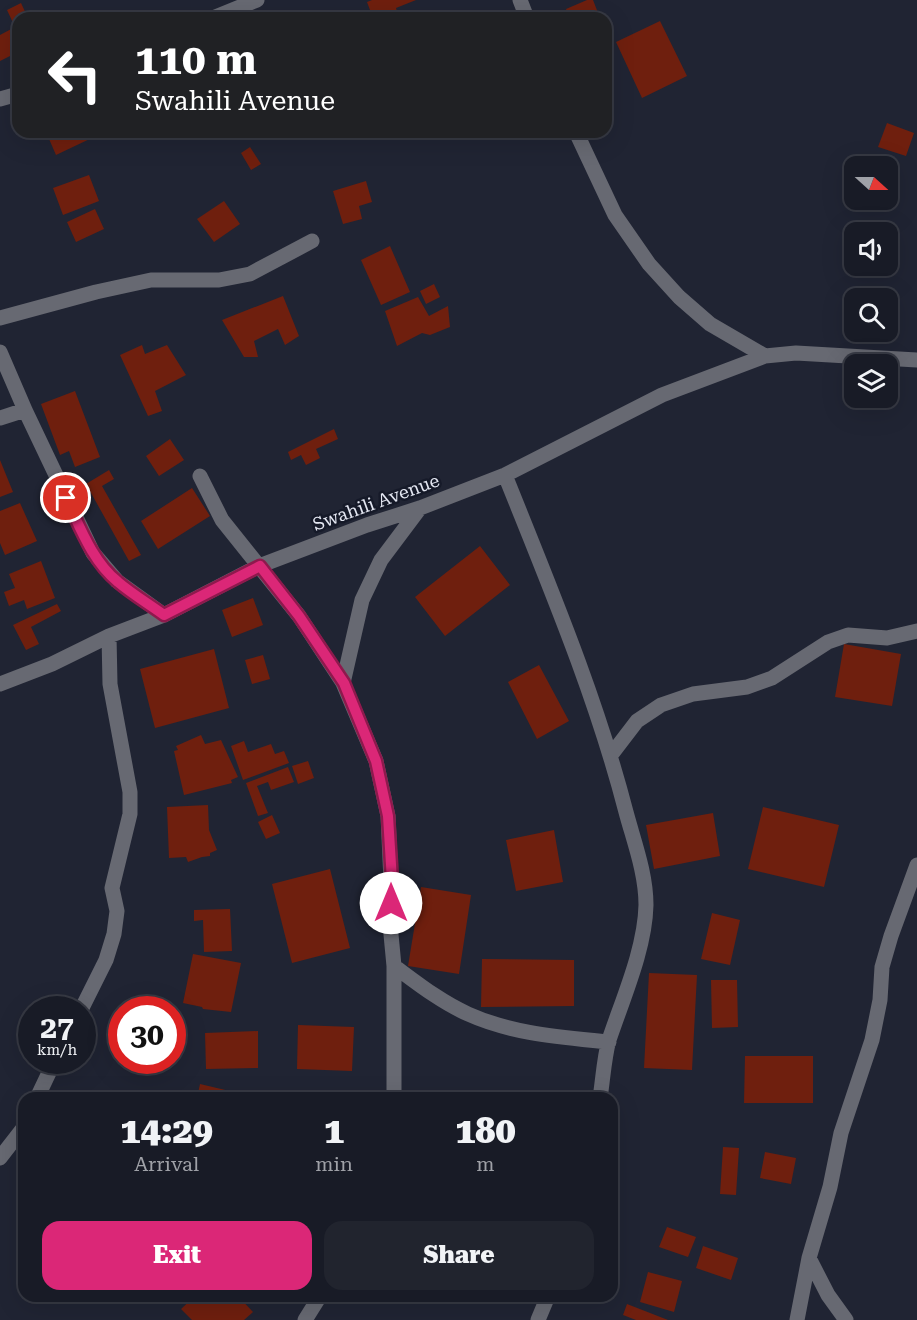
<!DOCTYPE html>
<style>
:root{--surface:#181b26;--page:#21242e;--text:#f1f3f6;--muted:#9fa1a7;--line:#363943;--accent:#db2777}
body{margin:0;font-family:"Roboto Serif",serif;background:var(--page);color:var(--text);height:100vh;display:flex;flex-direction:column;font-size:22px;white-space:nowrap}
*{box-sizing:border-box;margin:0}
p{font-size:20px;color:var(--muted)}
.icon{flex:none;width:33px;height:33px;fill:none;stroke:currentColor;stroke-width:2;stroke-linecap:round;stroke-linejoin:round}
.map{position:relative;flex:1;overflow:hidden}
.details{position:absolute;left:18px;top:1092px;width:600px;height:210px;display:flex;flex-direction:column;background:var(--surface);border-radius:18px;box-shadow:0 6px 24px #0002,0 0 0 2px var(--line)}
.details>*{flex:none}
.guide{position:absolute;left:12px;top:12px;width:600px;height:126px;border-radius:18px;box-shadow:0 6px 24px #0002,0 0 0 2px var(--line);background:#202124;color:#fff;overflow:hidden}
.needle{width:39px;rotate:111deg}
.controls{position:absolute;left:844px;top:156px;display:grid;gap:12px}
.controls a{display:grid;place-items:center;width:54px;height:54px;border-radius:12px;background:var(--surface);box-shadow:0 6px 24px #0002,0 0 0 2px var(--line);font-size:30px}
.speed{position:absolute;left:18px;top:996px;display:flex;gap:12px;font-size:30px;font-weight:700;text-align:center}
.speed>*{display:grid;place-content:center;width:78px;height:78px;border-radius:50%;background:var(--surface);box-shadow:0 6px 24px #0002,0 0 0 2px var(--line);line-height:1}
.speed small{font-size:15px;font-weight:400}
.speed .limit{border:9px solid #d22;background:#fff;color:#111}
.pin{position:absolute;display:grid;place-items:center;width:51px;height:51px;color:#fff;margin:-26px;border:3px solid #fff;border-radius:50%;box-shadow:0 2px 6px #0007}
.me{position:absolute;width:66px;margin:-33px;rotate:0deg;stroke-linejoin:round;filter:drop-shadow(0 0 4px #0008)}
.turn{display:flex;align-items:center;gap:21px;height:126px;padding:0 24px;font-size:27px}
.turn .icon{width:78px;height:78px;stroke-width:2.5}
.turn b{display:block;font-size:42px;line-height:51px}
.eta{display:flex;justify-content:space-evenly;align-items:center;height:102px;text-align:center}
.eta b{font-size:36px;font-weight:800;line-height:42px}
.action{display:flex;gap:12px;margin-top:auto;padding:12px 24px}
.action a{flex:1;height:69px;border-radius:18px;background:var(--accent);color:#fff;font-size:24px;font-weight:800;line-height:69px;text-align:center}
.action a+a{background:var(--page);color:var(--text)}
.map>svg:first-child{display:block}
.building{fill:#6f1f0e}
.lines{fill:none;stroke-linecap:round;stroke-linejoin:round}
.minor{stroke:#676972;stroke-width:15}
.route-casing{stroke:#8e194d;stroke-width:15}
.route{stroke:#db2777;stroke-width:10}
.labels{text-anchor:middle;dominant-baseline:central;stroke-width:5;stroke-linejoin:round;paint-order:stroke}
.street-label{font-size:18px;fill:#e4e7f2;stroke:#161a29}
</style>
<div class="map">
<svg width="917" height="1320" viewBox="0 0 917 1320">
<rect width="100%" height="100%" fill="#202433"/>
<!-- building -->
<path class="building" d="M372 0H416L396 8 399 18H373L367 2Z
M587 0H593L600 18H569L566 9Z
M21 3 28 18H18V52L0 61V35L15 27 7 10Z
M660 21 687 76 642 98 616 42Z
M887 123 914 133 906 156 878 147Z
M46 132H94L96 136 56 155Z
M250 147 261 164 251 170 241 153Z
M89 175 99 201 63 215 53 188Z
M366 181 372 202 359 206 362 219 343 224 333 191Z
M224 201 240 224 214 242 197 219Z
M95 209 104 229 76 242 67 222Z
M390 246 410 292 381 305 361 260Z
M434 284 440 297 426 304 420 291Z
M283 296 299 336 285 345 278 329 254 341 258 357H244L222 320Z
M418 297 429 316 448 306 450 327 430 335 422 333 397 346 385 311Z
M142 345 145 354 167 345 186 375 155 391 162 411 148 416 120 355Z
M75 391 100 457 75 467 69 451 60 455 41 404Z
M334 429 338 439 316 449 320 458 306 465 301 455 291 460 288 452Z
M170 439 184 460 159 476 146 456Z
M0 460 13 492 0 497Z
M109 470 114 479 102 486 141 555 129 561 86 484Z
M192 488 210 516 158 549 141 521Z
M20 503 37 541 5 555 0 543V511Z
M480 546 510 585 445 636 415 597Z
M41 561 55 598 27 609 24 600 9 606 4 592 15 588 9 574Z
M253 598 263 625 232 637 222 610Z
M57 604 61 611 31 627 39 644 26 650 13 625Z
M844 644 901 654 892 706 835 697Z
M214 649 229 708 155 728 140 669Z
M263 655 270 679 252 684 245 660Z
M539 665 569 721 537 739 508 682Z
M201 735 205 744 221 740 238 777 231 780 232 783 184 795 174 751 178 750 176 746Z
M244 741 248 752 271 744 275 754 284 751 289 763 243 780 231 746Z
M308 761 314 778 298 784 292 766Z
M288 767 294 782 271 790 268 782 257 786 268 813 258 816 246 783Z
M208 805 209 830 217 850 210 853V856L202 857 188 862 186 857 169 858 167 807Z
M763 807 839 825 824 887 748 869Z
M713 813 720 856 654 869 646 825Z
M272 815 280 833 266 839 258 822Z
M554 830 563 882 516 891 506 840Z
M330 869 350 948 292 963 272 884Z
M421 887 471 895 459 974 408 966Z
M230 909 232 951 204 952 203 920 194 921V910Z
M712 913 740 920 730 965 701 959Z
M193 954 241 963 231 1012 203 1009 202 1007 183 1003Z
M482 959 574 960V1006L481 1007Z
M649 973 697 975 692 1070 644 1068Z
M711 980H737L738 1027 712 1028Z
M298 1025 354 1027 352 1071 297 1069Z
M258 1031V1068L206 1069 205 1033Z
M745 1056H813V1103H744Z
M200 1084 255 1097V1098H197Z
M723 1147 739 1148 736 1195 720 1194Z
M765 1152 796 1158 791 1184 760 1178Z
M667 1227 696 1237 688 1257 659 1247Z
M703 1246 738 1258 731 1280 696 1268Z
M648 1272 682 1281 674 1312 640 1302Z
M195 1296H238L253 1312 244 1320H192L181 1309Z
M627 1304 668 1320H636L623 1315Z"/>
<g class="lines">
<!-- minor -->
<path class="minor" d="M520 0 527 18
M213 18 257 0
M0 99 18 94
M576 132 615 215 649 264 679 297 710 324 765 356 796 353 917 360
M0 318 96 292 151 280H219L250 274 312 241
M0 352 25 410 93 553 117 581 164 615
M0 418 25 410
M505 475C549 585 596 696 626 812 634 842 646 873 646 905 645 949 623 998 609 1040 604 1058 603 1079 600 1098
M200 476 222 520 299 616 343 683 376 761 388 816 391 881 390 924 394 966V1098
M343 683 362 600 381 560 420 508
M0 684 52 664 109 636 164 615 259 566 367 525 420 508 505 475 662 395 765 356
M611 755 637 721 661 705 693 694 747 687 772 678 828 642 848 635 887 638 917 631
M394 966C417 983 441 1002 468 1014 512 1034 561 1037 609 1042
M81 1010 106 960 114 934 117 911 112 888 130 814V792L110 684 109 636
M37 1098 55 1060
M0 1158 24 1127
M809 1258 828 1295 846 1320
M305 1320 320 1296
M538 1320 548 1296
M797 1320 809 1258 830 1187 841 1133 872 1040 880 1000 882 967 891 936 917 865"/>
</g>
<g class="lines">
<!-- route casing -->
<g class="route-casing">
<path id="route" d="M66 498C80 527 92 561 118 582 132 594 149 604 164 615L260 566 299 616 344 683 376 761 388 816 392 881 391 903"/>
</g>
<!-- route -->
<use href="#route" class="route"/>
</g>
<g class="labels">
<!-- street labels -->
<g class="street-label">
<text transform="translate(376 502) rotate(-20)">Swahili Avenue</text>
</g>
</g>
</svg>
<div class="controls">
<a><svg class="needle" viewBox="-14 -14 28 28"><path d="M0-13l5 13h-10z" fill="#e53935"/><path d="M0 13l5-13h-10z" fill="#9fa1a7"/></svg></a>
<a><svg class="icon" aria-label="sound" viewBox="0 0 24 24"><path d="M4 9h4l5-4v14l-5-4H4zM17 9q2 3 0 6"/></svg></a>
<a><svg class="icon" aria-label="search" viewBox="0 0 24 24"><circle cx="10" cy="10" r="6"/><path d="M15 15l6 6"/></svg></a>
<a><svg class="icon" aria-label="layers" viewBox="0 0 24 24"><path d="M12 4l9 5-9 5-9-5zM3 14l9 5 9-5"/></svg></a>
</div>
<div class="speed"><div>27<small>km/h</small></div><div class="limit">30</div></div>
<div class="pin" style="left:66px;top:498px;background:#d93025"><svg class="icon" aria-label="arrive" viewBox="0 0 24 24"><path d="M6 21V4h12l-3 4 3 4H6"/></svg></div>
<svg class="me" style="left:391px;top:903px" viewBox="-20 -20 40 40"><circle r="19" fill="#fff"/><path d="M0-13L10 11 0 6-10 11z" fill="#db2777"/></svg>
<div class="guide">
<div class="turn"><svg class="icon" aria-label="left" viewBox="0 0 24 24"><path d="M17 20v-9H6M10 6l-5 5 5 5"/></svg><div><b>110 m</b>Swahili Avenue</div></div>
</div>
<section class="details">
<div class="eta">
<div><b>14:29</b><p>Arrival</p></div>
<div><b>1</b><p>min</p></div>
<div><b>180</b><p>m</p></div>
</div>
<div class="action"><a>Exit</a><a>Share</a></div>
</section>
</div>
